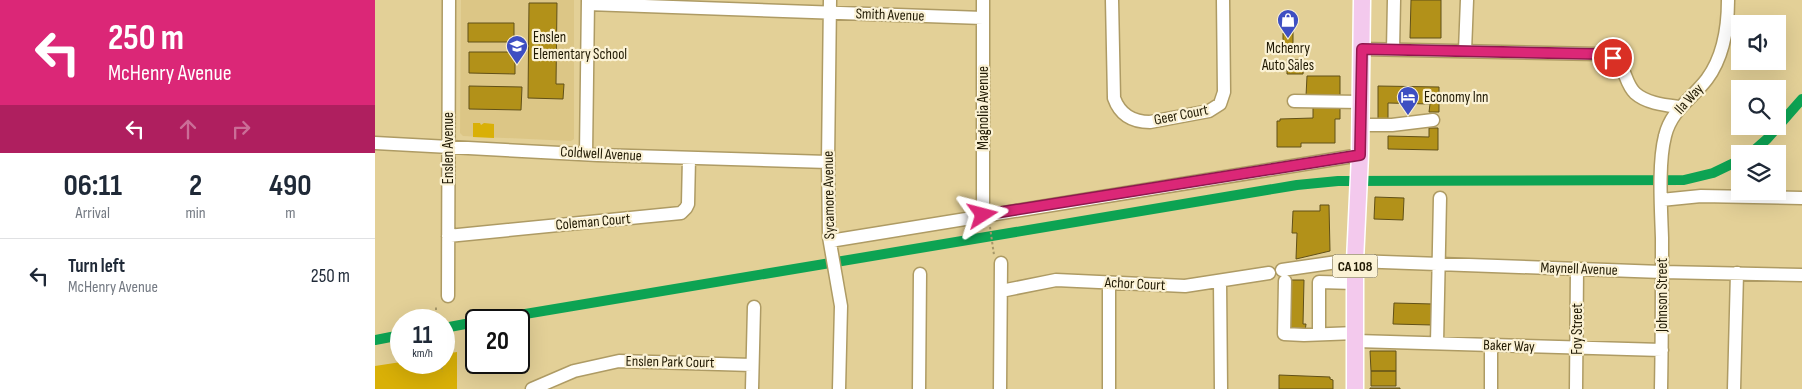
<!DOCTYPE html>
<style>
:root{--surface:#fff;--page:#f2f2f3;--text:#1f2937;--muted:#747a83;--line:#e0e1e3}
body{margin:0;font-family:"Sofia Sans Condensed",sans-serif;background:var(--page);color:var(--text);height:100vh;display:flex;flex-direction:column;font-size:19px;white-space:nowrap}
*{box-sizing:border-box;margin:0}
p{font-size:16px;color:var(--muted)}
.icon{flex:none;width:28px;height:28px;fill:none;stroke:currentColor;stroke-width:2;stroke-linecap:round;stroke-linejoin:round}
.map{position:relative;flex:1;overflow:hidden}
.panel{display:flex;flex-direction:column;background:var(--surface);width:375px}
.panel>*{flex:none}
.top-card{background:#db2777;color:#fff;overflow:hidden}
.tools{position:absolute;left:1356px;top:15px;display:grid;gap:10px}
.tools a{display:grid;place-items:center;width:55px;height:55px;border-radius:0px;background:var(--surface);box-shadow:0 5px 20px #0002;font-size:25px}
.speed{position:absolute;left:15px;top:309px;display:flex;gap:10px;font-size:25px;font-weight:700;text-align:center}
.speed>*{display:grid;place-content:center;width:65px;height:65px;border-radius:50%;background:var(--surface);box-shadow:0 5px 20px #0002;line-height:1}
.speed small{font-size:12px;font-weight:400}
.speed .limit{border:2px solid #111;border-radius:8px;background:#fff;color:#111}
.pin{position:absolute;display:grid;place-items:center;width:42px;height:42px;color:#fff;margin:-21px;border:2px solid #fff;border-radius:50%;box-shadow:0 1px 5px #0007}
.me{position:absolute;width:55px;margin:-28px;rotate:81deg;stroke-linejoin:round;filter:drop-shadow(0 0 4px #0008)}
.turn{display:flex;align-items:center;gap:18px;height:105px;padding:0 25px;font-size:22px}
.turn .icon{width:65px;height:65px;stroke-width:2.5}
.turn b{display:block;font-size:35px;line-height:42px}
.lanes{display:flex;align-items:center;height:48px;padding:0 25px;background:#0003;justify-content:center;gap:25px;direction:ltr}
.lanes .off{opacity:.35}
.eta{display:flex;justify-content:space-evenly;align-items:center;height:85px;text-align:center}
.eta b{font-size:30px;font-weight:700;line-height:35px}
ul{padding:0;list-style:none}
li{display:flex;align-items:center;gap:15px;height:75px;padding:0 25px;border-top:1px solid var(--line)}
li div{flex:1}
li b{display:block;font-size:19px}
li em{font-style:normal}
main{display:flex;flex:1;min-height:0}
.map>svg:first-child{display:block}
.built{fill:#dcc686}
.green{fill:#d9b007}
.lines{fill:none;stroke-linecap:round;stroke-linejoin:round}
.canal{stroke:#0da353;stroke-width:10}
.building{fill:#b29119;stroke:#615018}
.minor-casing{stroke:#ae9b64;stroke-width:15}
.major-casing{stroke:#fff;stroke-width:19}
.path{stroke:#a69769;stroke-width:2;stroke-dasharray:2.5 2.5;stroke-linecap:butt}
.minor{stroke:#fff;stroke-width:12}
.major{stroke:#f3c9ed;stroke-width:16}
.route-casing{stroke:#8e194d;stroke-width:12}
.route{stroke:#db2777;stroke-width:9}
.labels{text-anchor:middle;dominant-baseline:central;stroke-width:4.5;stroke-linejoin:round;paint-order:stroke}
.shield{fill:#fbf2d5;stroke:#625a42;stroke-width:1}
.shield-label{font-size:14px;font-weight:bold;fill:#201903}
.street-label{font-size:15px;fill:#201903;stroke:#fbf2d5}
.poi-label{font-size:15px;fill:#201903;stroke:#fbf2d5;text-anchor:start}
</style>
<main>
<section class="panel">
<div class="top-card">
<div class="turn"><svg class="icon" aria-label="left" viewBox="0 0 24 24"><path d="M17 20v-9H6M10 6l-5 5 5 5"/></svg><div><b>250 m</b>McHenry Avenue</div></div>
<div class="lanes"><svg class="icon" aria-label="left" viewBox="0 0 24 24"><path d="M17 20v-9H6M10 6l-5 5 5 5"/></svg><svg class="icon off" aria-label="ahead" viewBox="0 0 24 24"><path d="M12 20V5M6 11l6-6 6 6"/></svg><svg class="icon off" aria-label="right" viewBox="0 0 24 24"><path d="M7 20v-9h11M14 6l5 5-5 5"/></svg></div>
</div>
<div class="eta">
<div><b>06:11</b><p>Arrival</p></div>
<div><b>2</b><p>min</p></div>
<div><b>490</b><p>m</p></div>
</div>
<ul>
<li><svg class="icon" aria-label="left" viewBox="0 0 24 24"><path d="M17 20v-9H6M10 6l-5 5 5 5"/></svg><div><b>Turn left</b><p>McHenry Avenue</p></div><em>250 m</em></li>
</ul>
</section>
<div class="map">
<svg width="1427" height="389" viewBox="0 0 1427 389">
<rect width="100%" height="100%" fill="#e3d097"/>
<!-- built -->
<path class="built" d="M86 0H199V139L196 141 88 136 85 133Z"/>
<!-- green -->
<path class="green" d="M98 123H105L106 125 109 123 119 124V138L98 137Z
M82 352V389H0V366L26 362H69V354Z"/>
<g class="lines">
<!-- canal -->
<path class="canal" d="M1375 154 1392 139 1427 99
M114 320 922 185 963 181 1309 180 1338 173 1365 160
M69 328 101 322
M0 340 26 335"/>
</g>
<!-- building -->
<path class="building" d="M1036 0H1066V38H1035Z
M154 3H182L181 84H189L188 99 153 98Z
M93 23H139V42H93Z
M913 28H918V45H913V52L908 51V33H913Z
M94 52H140V74L94 73Z
M912 59 929 60 928 74H912Z
M932 76H965V97L931 96Z
M94 86 147 87 146 110 94 109Z
M1003 86 1064 87V112H1054L1055 104 1013 103V119H1003Z
M938 106H965V119H960V143H926V147H902V121H905V119L938 118Z
M1054 128H1063V150L1013 149V136L1054 137Z
M1000 197 1029 198 1028 220 999 219Z
M945 205H954L955 251 921 259 922 233H917L918 211H945Z
M914 280H929L928 324H931L930 332H913Z
M1019 303 1058 304 1057 325 1018 324Z
M995 351H1021V371H996Z
M996 371H1021V386H996Z
M904 375 955 377V379L958 380V389H904Z
M995 388H1025V389H995Z"/>
<g class="lines">
<!-- minor casing -->
<g class="minor-casing">
<path id="minor" d="M455 0 453 162 454 237 466 306 464 389
M737 0 739 98C745 115 758 122 775 122L834 111 845 104 849 92 848 0
M213 4 608 18
M987 49 1222 54C1227 55 1233 55 1237 58 1251 64 1249 83 1260 93 1271 103 1289 105 1304 107
M1018 50 1019 0
M1090 51 1092 0
M919 101 986 102
M986 125H1017L1058 120
M0 143 223 155 453 162
M211 154 213 0
M1286 200 1326 196 1427 198
M608 215V0
M73 236 306 213 311 208 313 204 314 158
M455 241 985 155
M907 270 962 262 980 261 1287 272 1427 275
M845 281 846 389
M910 281 909 334 929 335 981 333
M734 283V389
M626 291 681 280 810 286 894 273
M73 296 74 0
M944 334V282L980 283
M981 341 1287 350
M1062 343 1065 198
M157 389 199 371 244 361 377 365
M377 389 379 307
M544 389 545 274
M625 389 626 263
M1116 389V345
M1201 389 1202 269
M1286 389C1287 339 1287 288 1287 238 1286 208 1283 163 1290 136 1296 110 1317 99 1332 79 1349 56 1353 28 1353 0
M1359 389 1362 273"/>
</g>
<!-- major casing -->
<g class="major-casing">
<path id="major" d="M980 389V261L985 155 987 0"/>
</g>
<!-- path -->
<path class="path" d="M615 227 619 255
M61 320V307
M66 362 67 372"/>
<!-- minor -->
<use href="#minor" class="minor"/>
<!-- major -->
<use href="#major" class="major"/>
</g>
<g class="lines">
<!-- route casing -->
<g class="route-casing">
<path id="route" d="M608 215 985 155 987 49 1222 54 1238 58"/>
</g>
<!-- route -->
<use href="#route" class="route"/>
</g>
<!-- icons -->
<defs>
<g id="shop-pin" transform="scale(1.125)"><path d="M0 17L-7.5 6A9.5 9.5 0 1 1 7.5 6Z" fill="#3e4fc2" stroke="#fbf2d5"/><path d="M-5-2.5h2.3a2.7 3.5 0 0 1 5.4 0H5L5.5 6h-11ZM-1.5-2.5h3a1.5 2.3 0 0 0-3 0Z" fill="#fff"/></g>
<g id="school-pin" transform="scale(1.125)"><path d="M0 17L-7.5 6A9.5 9.5 0 1 1 7.5 6Z" fill="#3e4fc2" stroke="#fbf2d5"/><path d="M0-5L7-2L0 1L-7-2ZM-4 1L0 2.5L4 1V4Q0 6-4 4Z" fill="#fff"/></g>
<g id="hotel-pin" transform="scale(1.125)"><path d="M0 17L-7.5 6A9.5 9.5 0 1 1 7.5 6Z" fill="#3e4fc2" stroke="#fbf2d5"/><path d="M-6-4.5h1.5V1H6V5H4.5V3h-9V5H-6ZM-4 0a1.8 1.8 0 1 1 3.6 0ZM.5 0V-2.5h3Q6-2.5 6 0Z" fill="#fff"/></g>
</defs>
<g fill-rule="evenodd">
<use href="#shop-pin" x="913" y="20"/>
<use href="#school-pin" x="142" y="46"/>
<use href="#hotel-pin" x="1033" y="97"/>
</g>
<g class="labels">
<!-- shield labels -->
<rect class="shield" x="957.5" y="254.5" width="45" height="23" rx="4"/>
<g class="shield-label">
<text x="980" y="266">CA 108</text>
</g>
<!-- street labels -->
<g class="street-label">
<text transform="translate(515 15) rotate(2)">Smith Avenue</text>
<text transform="translate(1314 99) rotate(-48)">Ila Way</text>
<text transform="translate(608 108) rotate(-90)">Magnolia Avenue</text>
<text transform="translate(806 115) rotate(-11)">Geer Court</text>
<text transform="translate(73 148) rotate(-90)">Enslen Avenue</text>
<text transform="translate(226 154) rotate(3)">Coldwell Avenue</text>
<text transform="translate(454 195) rotate(-91)">Sycamore Avenue</text>
<text transform="translate(218 222) rotate(-5)">Coleman Court</text>
<text transform="translate(1204 269) rotate(2)">Maynell Avenue</text>
<text transform="translate(760 284) rotate(3)">Achor Court</text>
<text transform="translate(1287 295) rotate(-90)">Johnson Street</text>
<text transform="translate(1202 329) rotate(-90)">Foy Street</text>
<text transform="translate(1134 346) rotate(2)">Baker Way</text>
<text transform="translate(295 362) rotate(1)">Enslen Park Court</text>
</g>
<!-- poi labels -->
<g class="poi-label">
<text x="158" y="37">Enslen<tspan x="158" dy="17">Elementary School</tspan></text>
<text x="913" y="48" text-anchor="middle">Mchenry<tspan x="913" dy="17">Auto Sales</tspan></text>
<text x="1049" y="97">Economy Inn</text>
</g>
</g>
</svg>
<div class="tools">
<a><svg class="icon" aria-label="sound" viewBox="0 0 24 24"><path d="M4 9h4l5-4v14l-5-4H4zM17 9q2 3 0 6"/></svg></a>
<a><svg class="icon" aria-label="search" viewBox="0 0 24 24"><circle cx="10" cy="10" r="6"/><path d="M15 15l6 6"/></svg></a>
<a><svg class="icon" aria-label="layers" viewBox="0 0 24 24"><path d="M12 4l9 5-9 5-9-5zM3 14l9 5 9-5"/></svg></a>
</div>
<div class="speed"><div>11<small>km/h</small></div><div class="limit">20</div></div>
<div class="pin" style="left:1238px;top:58px;background:#d93025"><svg class="icon" aria-label="arrive" viewBox="0 0 24 24"><path d="M6 21V4h12l-3 4 3 4H6"/></svg></div>
<svg class="me" style="left:608px;top:215px" viewBox="-20 -20 40 40"><path d="M0-17L14 15 0 8-14 15z" fill="#db2777" stroke="#fff" stroke-width="4"/></svg>
</div>
</main>
